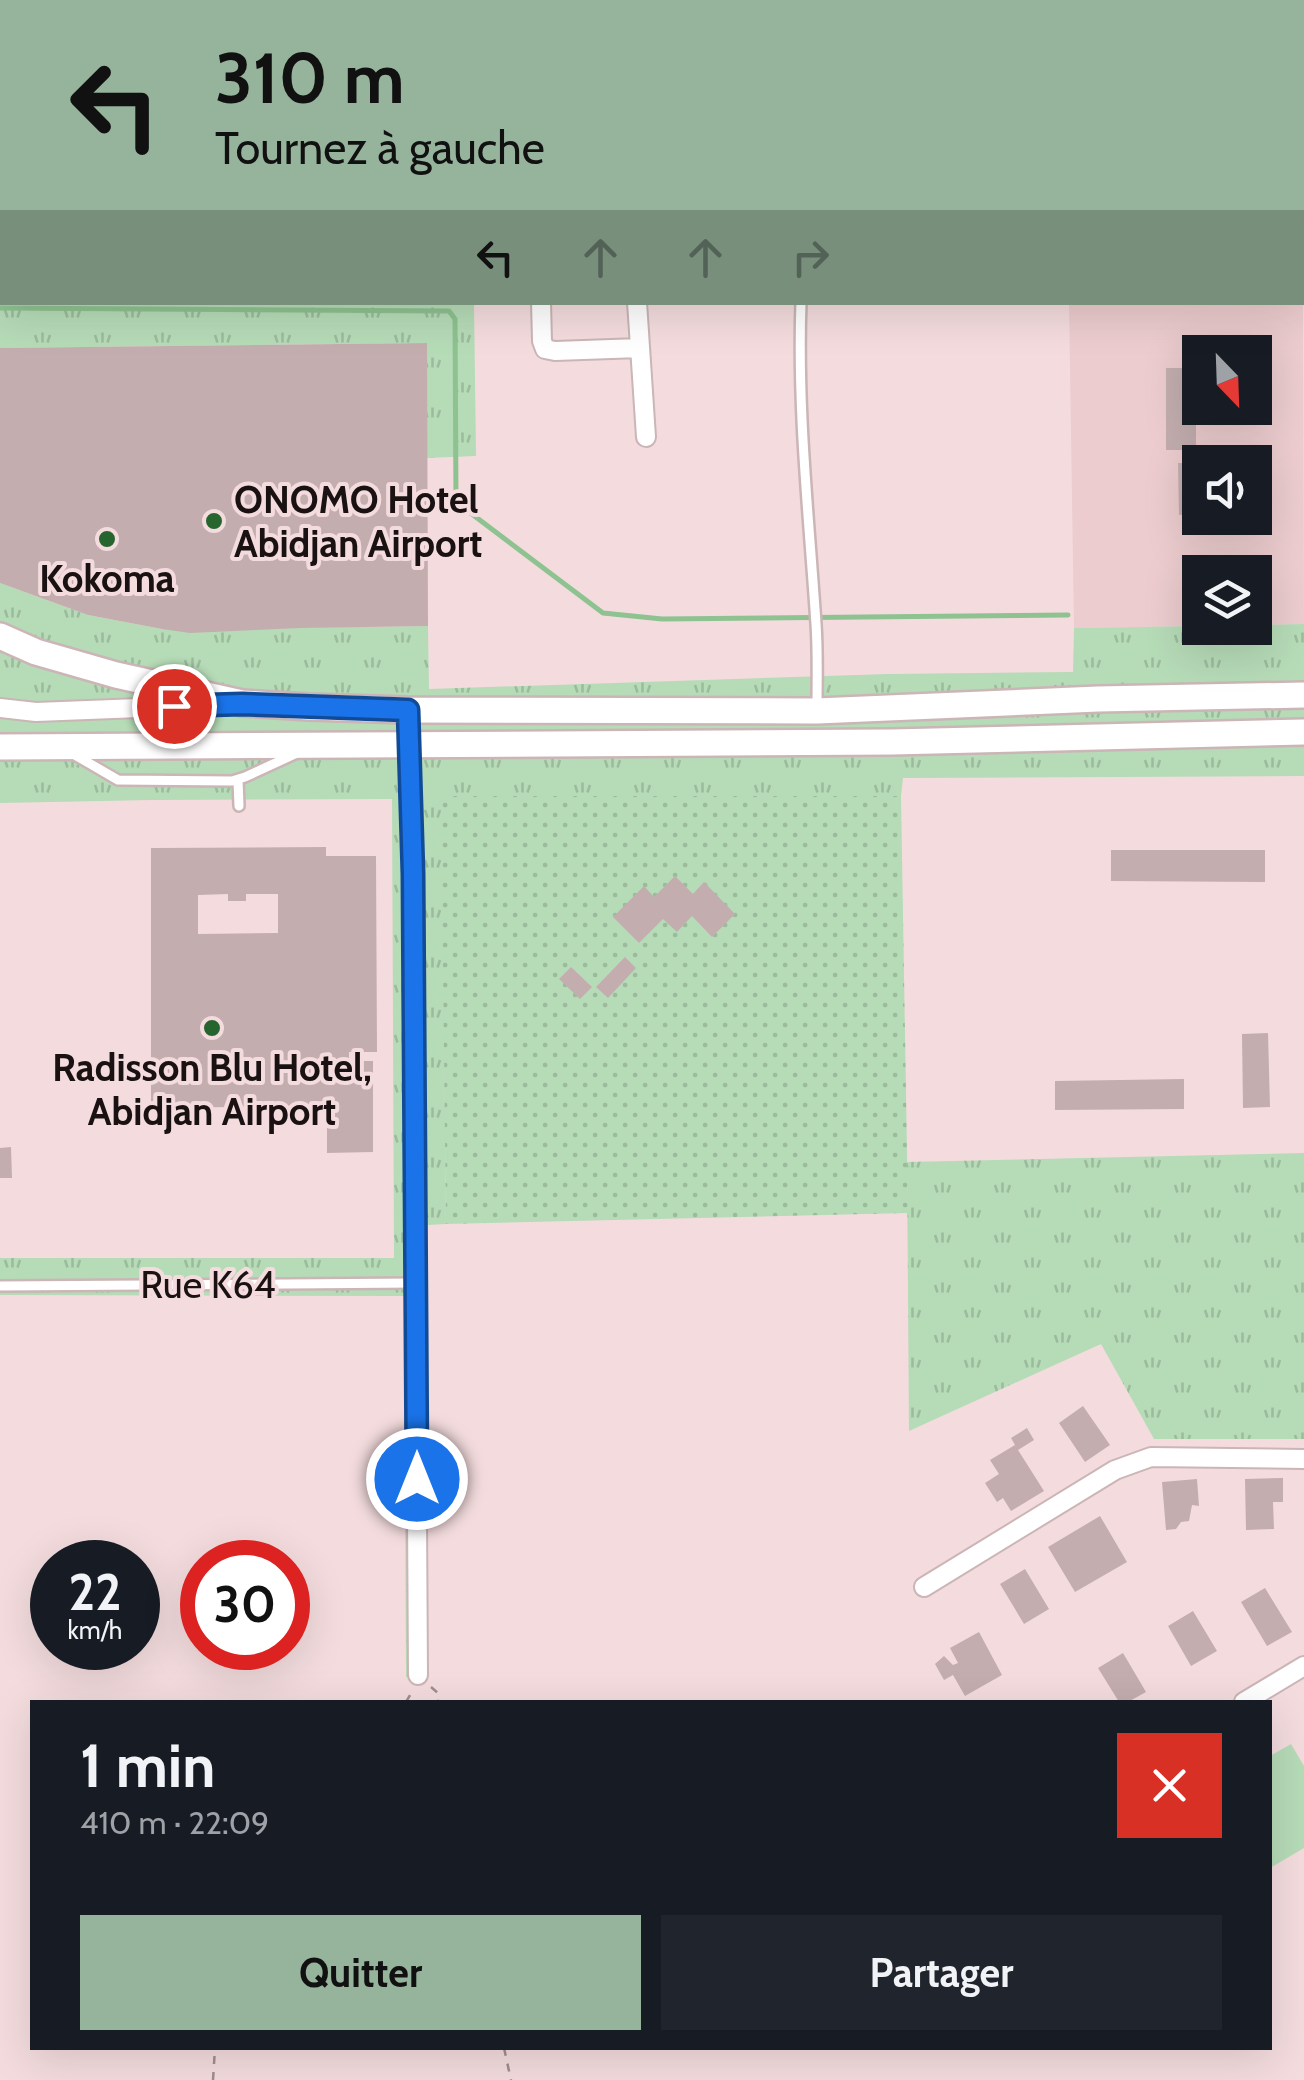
<!DOCTYPE html>
<html lang="fr">
<meta charset="utf-8">
<style>
:root{--surface:#171b24;--page:#20242c;--text:#f1f3f6;--muted:#9ea1a6;--accent:#96b39c}
body{margin:0;font-family:Cabin,sans-serif;background:var(--page);color:var(--text);height:100vh;display:flex;flex-direction:column;font-size:38px;white-space:nowrap}
*{box-sizing:border-box;margin:0}
p{font-size:32px;color:var(--muted)}
.icon{flex:none;width:55px;height:55px;fill:none;stroke:currentColor;stroke-width:2;stroke-linecap:round;stroke-linejoin:round}
.map{position:relative;flex:1;overflow:hidden}
.drawer{position:absolute;left:30px;top:1700px;width:1242px;height:350px;display:flex;flex-direction:column;background:var(--surface);border-radius:0px;box-shadow:0 10px 40px #0002}
.drawer>*{flex:none}
.guide{position:absolute;left:0px;top:0px;width:1305px;height:305px;box-shadow:0 10px 40px #0002;background:#96b39c;color:#111;overflow:hidden}
.needle{width:65px;rotate:157deg}
.controls{position:absolute;left:1182px;top:335px;display:grid;gap:20px}
.controls a{display:grid;place-items:center;width:90px;height:90px;border-radius:0px;background:var(--surface);box-shadow:0 10px 40px #0002;font-size:50px}
.speed{position:absolute;left:30px;top:1540px;display:flex;gap:20px;font-size:50px;font-weight:700;text-align:center}
.speed>*{display:grid;place-content:center;width:130px;height:130px;border-radius:50%;background:var(--surface);box-shadow:0 10px 40px #0002;line-height:1}
.speed small{font-size:25px;font-weight:400}
.speed .limit{border:15px solid #d22;background:#fff;color:#111}
.pin{position:absolute;display:grid;place-items:center;width:85px;height:85px;color:#fff;margin:-42px;border:5px solid #fff;border-radius:50%;box-shadow:0 2px 10px #0007}
.me{position:absolute;width:110px;margin:-55px;rotate:0deg;stroke-linejoin:round;filter:drop-shadow(0 0 8px #0008)}
.turn{display:flex;align-items:center;gap:35px;height:210px;padding:0 50px;font-size:45px}
.turn .icon{width:130px;height:130px;stroke-width:2.5}
.turn b{display:block;font-size:70px;line-height:85px}
.lanes{display:flex;align-items:center;height:95px;padding:0 50px;background:#0003;justify-content:center;gap:50px;direction:ltr}
.lanes .off{opacity:.35}
.round{display:grid;place-items:center;flex:none;width:105px;height:105px;border-radius:0px;background:var(--page)}
.summary{display:flex;align-items:center;justify-content:space-between;height:170px;padding:0 50px}
h1{font-size:60px;font-weight:800;line-height:75px}
.cta{display:flex;gap:20px;margin-top:auto;padding:20px 50px}
.cta a{flex:1;height:115px;border-radius:0px;background:var(--accent);color:#111;font-size:40px;font-weight:800;line-height:115px;text-align:center}
.cta a+a{background:var(--page);color:var(--text)}
.map>svg:first-child{display:block}
.built{fill:#ecccce;fill-rule:evenodd}
.grass{fill:url(#grass-tufts)}
.park{fill:#b6dbb7}
.garden{fill:url(#garden-dots)}
.lines{fill:none;stroke-linecap:round;stroke-linejoin:round}
.stream{stroke:#8ec290;stroke-width:5}
.building{fill:#c3adaf;fill-rule:evenodd}
.lane-casing{stroke:#cbb5b6;stroke-width:14}
.street-casing{stroke:#cbb5b6;stroke-width:22}
.secondary-casing{stroke:#cbb5b6;stroke-width:30}
.path{stroke:#a08e8f;stroke-width:2.5;stroke-dasharray:8 8;stroke-linecap:butt}
.lane{stroke:#fff;stroke-width:9}
.street{stroke:#fff;stroke-width:18}
.secondary{stroke:#fff;stroke-width:25}
.route-casing{stroke:#114b97;stroke-width:25}
.route{stroke:#1a73e8;stroke-width:18}
.poi-dot{fill:#26652e;stroke:#f4dcde;stroke-width:4}
.labels{text-anchor:middle;dominant-baseline:central;stroke-width:8;stroke-linejoin:round;paint-order:stroke}
.poi-label{font-size:38px;font-weight:bold;fill:#1a1212;stroke:#f4dcde}
.street-label{font-size:38px;fill:#1a1212;stroke:#f4dcde}
</style>
<div class="map">
<svg width="1304" height="2080" viewBox="0 0 1304 2080">
<defs>
<pattern id="grass-tufts" width="24" height="20" patternUnits="userSpaceOnUse" patternTransform="scale(2.5)"><rect width="24" height="20" fill="#b6dbb7"/><path d="M3 7l-1-3M5 7V3M7 7l1-3M15 17l-1-3M17 17v-4M19 17l1-3" fill="none" stroke="#9cbb9c"/></pattern>
<pattern id="garden-dots" width="8" height="8" patternUnits="userSpaceOnUse" patternTransform="scale(2.5)"><rect width="8" height="8" fill="#b6dbb7"/><path d="M2 2h.1M6 6h.1" fill="none" stroke="#9cbb9c" stroke-width="1.8" stroke-linecap="round"/></pattern>
</defs>
<rect width="100%" height="100%" fill="#f4dcde"/>
<!-- built -->
<path class="built" d="M1303 293 1304 624 1255 625V572H1200V626L1074 628 1069 303 1302 302ZM1200 352H1255V408H1200ZM1200 462H1255V518H1200Z"/>
<!-- grass -->
<path class="grass" d="M0 59H2V302L474 303 476 456 427 458 426 343 0 348Z
M0 583 88 615 162 629 428 626 429 689 888 674 1073 672 1074 628 1200 626 1255 628V625L1304 624V776L903 778 901 796 442 797 446 1224 427 1225 428 1677H406L404 1296 0 1295V1258H394L392 799 152 800 0 803Z
M1304 1153V1439H1154L1101 1344 909 1431 907 1162Z"/>
<!-- park -->
<path class="park" d="M1291 1744 1304 1766V1848L1270 1868V1756Z"/>
<!-- garden -->
<path class="garden" d="M441 796H901L908 1213 446 1224Z"/>
<g class="lines">
<!-- stream -->
<path class="stream" d="M0 308 449 311 455 319 456 502 603 613 662 619 1068 615"/>
</g>
<!-- building -->
<path class="building" d="M427 343 428 626 301 628 190 633 162 629 88 615 0 583V348Z
M1166 368H1200V396H1196V450H1166Z
M1178 463H1196L1197 514 1179 515Z
M326 847V856H376L377 1052H349V1061H373V1152L327 1153V1106L151 1108V848ZM228 894V901H246V894H278V933L198 934V895Z
M1111 850H1265V882L1111 881Z
M675 876 693 894 704 882 735 914 712 937 692 916 677 932 663 919 639 943 613 917 644 886 654 897Z
M625 957 636 968 608 998 596 987Z
M571 967 592 987 580 999 559 979Z
M1268 1033 1270 1107 1243 1108 1242 1034Z
M1184 1079V1109L1055 1110V1081Z
M11 1147 12 1178H0V1148Z
M1083 1406 1110 1445 1085 1462 1059 1423Z
M1027 1428 1034 1440 1018 1450 1044 1491 1011 1511 1003 1498 997 1502 985 1483 999 1474 990 1460 1015 1445 1011 1438Z
M1283 1478V1502H1273L1274 1529 1246 1530 1245 1479Z
M1197 1479 1199 1506 1192 1505 1189 1521 1181 1522 1176 1529 1166 1530 1162 1482Z
M1100 1516 1127 1562 1075 1592 1048 1547Z
M1025 1569 1049 1609 1024 1624 1000 1584Z
M1265 1588 1292 1632 1267 1646 1241 1602Z
M1193 1611 1217 1651 1191 1666 1168 1626Z
M979 1632 1002 1675 965 1696 953 1675 944 1680 935 1664 944 1656 953 1665 958 1663 950 1648Z
M1123 1653 1146 1692 1128 1702H1119L1098 1668Z"/>
<g class="lines">
<!-- lane casing -->
<g class="lane-casing">
<path id="lane" d="M801 302C797 410 809 517 816 624 818 652 817 680 817 708
M75 755 118 780 232 781 245 777 297 753
M238 780 239 806
M0 1286 416 1283"/>
</g>
<!-- street casing -->
<g class="street-casing">
<path id="street" d="M270 0 296 2
M352 0 353 2
M536 0V2
M625 0V2
M198 2V0
M541 302 542 341 545 349 555 351 640 348
M637 302 646 437
M0 708 36 712 217 705
M408 710 413 874 418 1675
M924 1587 1115 1470 1151 1457 1304 1459
M1244 1702 1304 1666"/>
</g>
<!-- secondary casing -->
<g class="secondary-casing">
<path id="secondary" d="M0 636 36 652 116 675 242 703 309 707 408 710 817 711 1098 699 1304 695
M0 747 892 742 1304 732"/>
</g>
<!-- path -->
<path class="path" d="M431 1687 438 1693V1702
M406 1702 413 1690
M504 2048 511 2080
M213 2080 215 2048"/>
<!-- lane -->
<use href="#lane" class="lane"/>
<!-- street -->
<use href="#street" class="street"/>
<!-- secondary -->
<use href="#secondary" class="secondary"/>
</g>
<g class="lines">
<!-- route casing -->
<g class="route-casing">
<path id="route" d="M174 706 242 704 408 710 413 874 417 1479"/>
</g>
<!-- route -->
<use href="#route" class="route"/>
</g>
<!-- markers -->
<g class="poi-dot">
<circle cx="214" cy="521" r="10"/>
<circle cx="107" cy="539" r="10"/>
<circle cx="212" cy="1028" r="10"/>
</g>
<g class="labels">
<!-- poi labels -->
<g class="poi-label">
<text x="234" y="499" text-anchor="start">ONOMO Hotel<tspan x="234" dy="44">Abidjan Airport</tspan></text>
<text x="107" y="578">Kokoma</text>
<text x="212" y="1067">Radisson Blu Hotel,<tspan x="212" dy="44">Abidjan Airport</tspan></text>
</g>
<!-- street labels -->
<g class="street-label">
<text x="208" y="1284">Rue K64</text>
</g>
</g>
</svg>
<div class="controls">
<a><svg class="needle" viewBox="-14 -14 28 28"><path d="M0-13l5 13h-10z" fill="#e53935"/><path d="M0 13l5-13h-10z" fill="#9ea1a6"/></svg></a>
<a><svg class="icon" aria-label="sound" viewBox="0 0 24 24"><path d="M4 9h4l5-4v14l-5-4H4zM17 9q2 3 0 6"/></svg></a>
<a><svg class="icon" aria-label="layers" viewBox="0 0 24 24"><path d="M12 4l9 5-9 5-9-5zM3 14l9 5 9-5"/></svg></a>
</div>
<div class="speed"><div>22<small>km/h</small></div><div class="limit">30</div></div>
<div class="pin" style="left:174px;top:706px;background:#d93025"><svg class="icon" aria-label="arrive" viewBox="0 0 24 24"><path d="M6 21V4h12l-3 4 3 4H6"/></svg></div>
<svg class="me" style="left:417px;top:1479px" viewBox="-20 -20 40 40"><circle r="17" fill="#1a73e8" stroke="#fff" stroke-width="3"/><path d="M0-11L8 9 0 5-8 9z" fill="#fff"/></svg>
<div class="guide">
<div class="turn"><svg class="icon" aria-label="left" viewBox="0 0 24 24"><path d="M17 20v-9H6M10 6l-5 5 5 5"/></svg><div><b>310 m</b>Tournez à gauche</div></div>
<div class="lanes"><svg class="icon" aria-label="left" viewBox="0 0 24 24"><path d="M17 20v-9H6M10 6l-5 5 5 5"/></svg><svg class="icon off" aria-label="ahead" viewBox="0 0 24 24"><path d="M12 20V5M6 11l6-6 6 6"/></svg><svg class="icon off" aria-label="ahead" viewBox="0 0 24 24"><path d="M12 20V5M6 11l6-6 6 6"/></svg><svg class="icon off" aria-label="right" viewBox="0 0 24 24"><path d="M7 20v-9h11M14 6l5 5-5 5"/></svg></div>
</div>
<section class="drawer">
<div class="summary"><div><h1>1 min</h1><p>410 m · 22:09</p></div><a class="round" style="background:#d93025;color:#fff"><svg class="icon" aria-label="close" viewBox="0 0 24 24"><path d="M6 6l12 12M18 6L6 18"/></svg></a></div>
<div class="cta"><a>Quitter</a><a>Partager</a></div>
</section>
</div>
